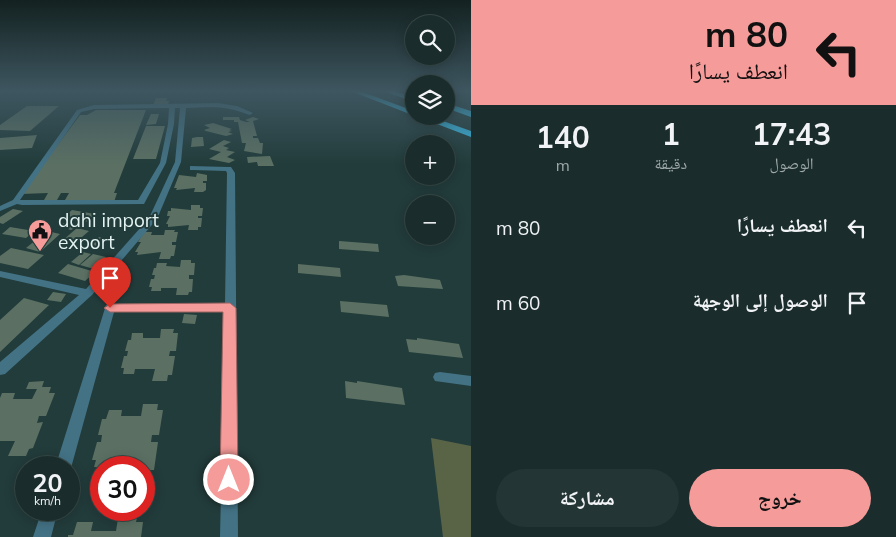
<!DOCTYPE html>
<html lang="ar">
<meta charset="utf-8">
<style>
:root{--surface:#1a2d2c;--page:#233534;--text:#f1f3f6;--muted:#9fa8a9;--line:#384948;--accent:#f59b99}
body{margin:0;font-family:Mulish,"Noto Naskh Arabic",sans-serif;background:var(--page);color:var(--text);direction:rtl;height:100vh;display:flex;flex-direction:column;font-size:19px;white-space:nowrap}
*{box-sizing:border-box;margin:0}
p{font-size:16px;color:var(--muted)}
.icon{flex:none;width:28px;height:28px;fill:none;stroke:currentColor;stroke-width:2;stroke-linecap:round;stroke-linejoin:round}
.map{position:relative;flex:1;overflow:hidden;direction:ltr}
.sheet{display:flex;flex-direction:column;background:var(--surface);width:425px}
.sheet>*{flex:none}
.guide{background:#f59b99;color:#111;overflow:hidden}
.buttons{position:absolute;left:405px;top:15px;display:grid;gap:10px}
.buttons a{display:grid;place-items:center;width:50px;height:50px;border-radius:50%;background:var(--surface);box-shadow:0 2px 12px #0003,0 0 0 1px var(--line);font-size:25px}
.speed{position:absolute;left:15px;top:456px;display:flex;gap:10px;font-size:25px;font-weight:700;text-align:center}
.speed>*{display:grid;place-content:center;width:65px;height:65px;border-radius:50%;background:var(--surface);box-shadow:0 2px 12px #0003,0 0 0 1px var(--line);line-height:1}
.speed small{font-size:12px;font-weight:400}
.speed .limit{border:8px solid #d22;background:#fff;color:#111}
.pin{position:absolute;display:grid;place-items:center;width:42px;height:42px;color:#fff;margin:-51px -21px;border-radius:50% 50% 50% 0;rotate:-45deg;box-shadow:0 0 5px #0007}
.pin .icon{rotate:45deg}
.me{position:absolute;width:55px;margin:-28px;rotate:0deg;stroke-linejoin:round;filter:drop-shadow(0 0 4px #0008)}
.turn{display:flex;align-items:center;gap:18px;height:105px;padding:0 25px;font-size:22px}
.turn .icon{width:65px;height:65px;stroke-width:2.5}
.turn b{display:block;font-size:35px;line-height:42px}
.eta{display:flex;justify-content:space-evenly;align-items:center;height:85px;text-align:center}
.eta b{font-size:30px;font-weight:700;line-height:35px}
.primary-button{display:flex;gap:10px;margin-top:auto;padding:10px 25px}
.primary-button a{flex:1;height:58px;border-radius:30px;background:var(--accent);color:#111;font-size:20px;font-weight:700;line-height:58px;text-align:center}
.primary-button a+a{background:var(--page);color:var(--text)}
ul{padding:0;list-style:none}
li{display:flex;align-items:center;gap:15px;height:75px;padding:0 25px}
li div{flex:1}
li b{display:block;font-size:19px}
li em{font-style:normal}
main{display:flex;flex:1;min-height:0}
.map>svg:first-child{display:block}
.green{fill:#596346}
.building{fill:#5b7063}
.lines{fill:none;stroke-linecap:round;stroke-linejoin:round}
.minor{fill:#437285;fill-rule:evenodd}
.motorway{fill:#37c2f1;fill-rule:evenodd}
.route{fill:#f59b99;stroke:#9f6563}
.labels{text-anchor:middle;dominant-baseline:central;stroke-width:4;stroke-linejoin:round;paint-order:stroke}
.poi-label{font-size:19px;fill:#e3f3f2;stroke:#223c3b;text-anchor:start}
</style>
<main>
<section class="sheet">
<div class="guide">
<div class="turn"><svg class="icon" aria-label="left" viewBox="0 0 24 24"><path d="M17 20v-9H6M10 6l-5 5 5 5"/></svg><div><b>80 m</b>انعطف يسارًا</div></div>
</div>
<div class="eta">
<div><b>17:43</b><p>الوصول</p></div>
<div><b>1</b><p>دقيقة</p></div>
<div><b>140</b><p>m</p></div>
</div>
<ul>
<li><svg class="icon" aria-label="left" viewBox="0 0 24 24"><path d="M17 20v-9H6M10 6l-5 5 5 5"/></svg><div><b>انعطف يسارًا</b></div><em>80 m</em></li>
<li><svg class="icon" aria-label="arrive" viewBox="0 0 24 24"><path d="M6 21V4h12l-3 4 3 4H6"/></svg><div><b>الوصول إلى الوجهة</b></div><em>60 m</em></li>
</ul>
<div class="primary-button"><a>خروج</a><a>مشاركة</a></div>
</section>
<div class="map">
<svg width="471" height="537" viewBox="0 0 471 537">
<rect width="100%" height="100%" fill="#223c3b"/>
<!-- green -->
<path class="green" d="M431 438 471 446V537H443Z"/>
<!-- building -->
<path class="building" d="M156 98H167L166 101H169L168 105 153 106Z
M27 106H59L30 131 0 130V125Z
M96 110H146L114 193H117L114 202 65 200 69 193H61L57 200H44L48 193 21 194 80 115H87Z
M151 114H159L156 124 146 125Z
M223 117H239L240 120 246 122H250L245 120 253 117 259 119 253 121 257 136H253V138H258L260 143H263L262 154 244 151 246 143H242L238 122H234V120H223Z
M213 123 232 129 229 130 232 131 228 132 233 134 226 136 206 131 204 130 210 128 204 125Z
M146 126H165L156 159H133Z
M37 135 32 148 0 150V138Z
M197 137H203L204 146 191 147 192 138Z
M224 140 231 142 223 146 229 148 226 150 235 152 227 157 235 160 229 163 209 159 221 152 209 149Z
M270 156 274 166H258L257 162 248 163 247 157Z
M197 173 207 175V181H203V183H206V190L203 192H194L195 188 176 190 177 188H174L179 175 196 177Z
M191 205H200V208H203L202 216H198V218H202L201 227H198V230H188L189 225 168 227V224H166L170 216H167L168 211H171V208L191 210Z
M13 209 23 211 3 224 0 223V217Z
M72 210 95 214 86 222 63 218Z
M64 223 77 227 71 230 59 226Z
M10 227 34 231 26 238 2 234Z
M77 228 89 231 75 243 63 240Z
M165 230H175L174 232H178L176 242H172V245H176L174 256H171L170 259H159L161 252 137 255 138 252H135L141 242H138L144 232H152L151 235H164Z
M47 231 60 234 40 252 26 248Z
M99 237 108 239 100 247 92 245Z
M339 241 378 244 379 252 339 249Z
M11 248 44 255 28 269 0 263V256Z
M83 252 91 254 79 265 71 262Z
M93 254 106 257 94 269 80 265Z
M181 260H191V263H195L194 275H189V279H193L192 292H189L188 295H176L177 288H161V291H151L152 287H149L151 279H154L155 275H152L154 268H156L157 263H167L166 266 180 267Z
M68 264 95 272 85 281 58 273Z
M298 264 340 268 341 277 298 273Z
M404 275 440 280 443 289 398 286 395 276Z
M53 292 66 294 61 302 47 300Z
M24 298 49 305 0 352V320Z
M340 301 387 305 389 317 341 312Z
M184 314 197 315 195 324 182 323Z
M161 329H174L173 333H178L176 351H170L169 356H175L172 375H168L167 381H152L155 369H135L134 374H123L124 368H121L124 356H127L128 351H125L128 340H131L132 333H143V338H160Z
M417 338 459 344 463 358 409 352 406 339 417 340Z
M44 381 42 387H51L49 393H55L46 416H39L37 423 43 422 33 448 29 449 26 456H8L15 441H0V398L2 393H15L13 399H32L37 389H26L29 382Z
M345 381 357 383V381L402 388 405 405 346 398Z
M143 404H158L157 410H163L159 435H152L151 442H158L154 470H149L148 478H144V468H132L133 461H110L108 468 94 467 96 460H92L97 442H101L102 435H98L102 419H106L109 410H122L121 416H141Z
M119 512 138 513 136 522H143L141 537H68V535H73L77 522H93L91 531H116Z"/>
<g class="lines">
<!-- minor -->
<path class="minor" d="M218 103 237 106 253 113 250 115C224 105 212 107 186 108L181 162 157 219 92 295 5 374 0 375V362L79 295 0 277V271L86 289 149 218 175 162 180 108H175L174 124 166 163 144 204 22 205 17 204 0 211V206L13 200 77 110 94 105ZM169 108 168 124 160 163 138 200H20L81 112 94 109Z
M190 166 228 167H231L235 173 238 537H220L225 312H114L71 468 69 473V468H55L106 305 225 304 227 173 226 171 193 170H190Z
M440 372 471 376V386L435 381 433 377 435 373Z
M42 510H58L51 537H33Z"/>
<!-- motorway -->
<path class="motorway" d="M348 90H357L414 111 415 116Z
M381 90H390L414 97V102Z
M446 103 471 111V117L446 108Z
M416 116H429L471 131V137Z"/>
</g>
<!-- sky -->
<linearGradient id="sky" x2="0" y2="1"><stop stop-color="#132120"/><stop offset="0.55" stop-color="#3e5660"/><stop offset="1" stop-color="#3e5660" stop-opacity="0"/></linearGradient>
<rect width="471" height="165" fill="url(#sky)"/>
<!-- route -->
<path class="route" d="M230 303 236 308 238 480 236 486 229 489 223 486 220 480 223 312H110L104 308 110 304Z"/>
<!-- icons -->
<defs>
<g id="civic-pin" transform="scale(1.25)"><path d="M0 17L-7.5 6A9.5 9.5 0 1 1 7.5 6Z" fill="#f59b99" stroke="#223c3b"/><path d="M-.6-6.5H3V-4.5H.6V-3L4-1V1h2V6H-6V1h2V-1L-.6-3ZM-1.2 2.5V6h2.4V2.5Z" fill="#111"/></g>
</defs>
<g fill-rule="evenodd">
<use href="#civic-pin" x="40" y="231"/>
</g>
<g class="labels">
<!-- poi labels -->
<g class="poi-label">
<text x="58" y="220">dahi import<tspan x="58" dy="22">export</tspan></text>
</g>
</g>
</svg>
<div class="buttons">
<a><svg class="icon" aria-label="search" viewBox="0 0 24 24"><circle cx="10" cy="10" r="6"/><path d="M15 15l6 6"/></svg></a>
<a><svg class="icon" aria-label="layers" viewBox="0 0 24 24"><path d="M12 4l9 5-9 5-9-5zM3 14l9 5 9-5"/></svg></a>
<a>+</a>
<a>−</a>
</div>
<div class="speed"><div>20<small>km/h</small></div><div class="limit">30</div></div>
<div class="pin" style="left:110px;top:308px;background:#d93025"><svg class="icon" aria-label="arrive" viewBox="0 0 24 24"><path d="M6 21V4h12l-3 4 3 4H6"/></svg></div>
<svg class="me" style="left:229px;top:480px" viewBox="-20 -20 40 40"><circle r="17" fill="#f59b99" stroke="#fff" stroke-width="3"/><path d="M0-11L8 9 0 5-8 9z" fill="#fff"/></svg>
</div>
</main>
